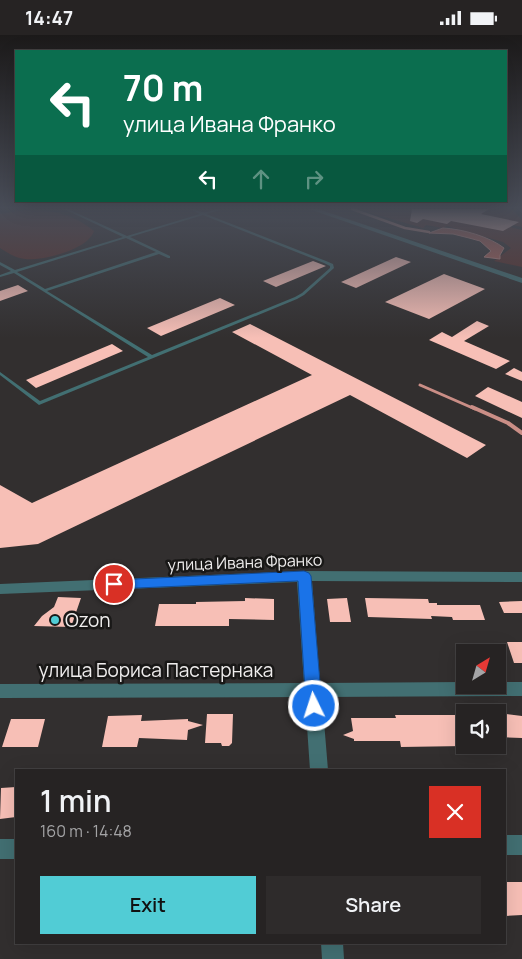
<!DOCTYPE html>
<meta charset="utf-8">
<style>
:root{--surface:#262323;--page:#2e2b2b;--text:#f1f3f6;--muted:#a4a4a6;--line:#424041;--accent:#51ccd5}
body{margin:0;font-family:Manrope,sans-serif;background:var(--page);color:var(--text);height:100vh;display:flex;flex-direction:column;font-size:19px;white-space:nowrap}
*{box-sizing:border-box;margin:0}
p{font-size:16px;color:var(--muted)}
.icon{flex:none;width:28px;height:28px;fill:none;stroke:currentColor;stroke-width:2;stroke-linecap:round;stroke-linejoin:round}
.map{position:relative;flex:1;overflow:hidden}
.sheet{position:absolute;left:15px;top:734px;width:491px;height:175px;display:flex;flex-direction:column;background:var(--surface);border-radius:0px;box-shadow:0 5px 20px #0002,0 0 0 1px var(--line)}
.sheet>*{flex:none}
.top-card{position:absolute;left:15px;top:15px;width:492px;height:152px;border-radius:0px;box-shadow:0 5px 20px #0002,0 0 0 1px var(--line);background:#0b6e4f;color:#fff;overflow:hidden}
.needle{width:32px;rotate:37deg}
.buttons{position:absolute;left:456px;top:609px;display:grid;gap:10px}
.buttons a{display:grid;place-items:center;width:50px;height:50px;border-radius:0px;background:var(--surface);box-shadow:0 5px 20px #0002,0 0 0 1px var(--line);font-size:25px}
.pin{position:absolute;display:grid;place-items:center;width:42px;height:42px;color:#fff;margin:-21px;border:2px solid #fff;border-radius:50%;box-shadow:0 1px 5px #0007}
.me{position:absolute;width:55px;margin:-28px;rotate:356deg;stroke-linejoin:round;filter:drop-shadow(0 0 4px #0008)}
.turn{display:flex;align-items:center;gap:18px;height:105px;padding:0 25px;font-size:22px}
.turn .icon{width:65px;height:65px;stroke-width:2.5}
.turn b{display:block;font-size:35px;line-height:42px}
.lanes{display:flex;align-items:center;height:48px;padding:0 25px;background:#0003;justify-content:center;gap:25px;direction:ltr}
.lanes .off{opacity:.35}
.round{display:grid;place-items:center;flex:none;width:52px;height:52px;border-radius:0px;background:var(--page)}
.summary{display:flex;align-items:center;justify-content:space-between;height:85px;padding:0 25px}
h1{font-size:30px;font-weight:600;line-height:38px}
.primary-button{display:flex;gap:10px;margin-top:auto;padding:10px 25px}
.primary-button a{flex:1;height:58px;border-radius:0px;background:var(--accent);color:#111;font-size:20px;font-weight:600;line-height:58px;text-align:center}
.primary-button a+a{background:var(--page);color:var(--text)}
.status{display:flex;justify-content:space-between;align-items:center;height:35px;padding:0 25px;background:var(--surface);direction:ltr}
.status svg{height:14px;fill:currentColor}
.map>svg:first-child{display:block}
.green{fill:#5b2f29}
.water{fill:#ba655a;stroke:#ca8e86}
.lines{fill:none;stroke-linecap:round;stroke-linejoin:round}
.stream-far2{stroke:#ca8e86;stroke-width:2.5}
.stream-far1{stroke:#ca8e86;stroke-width:3}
.stream{stroke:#ca8e86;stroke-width:4}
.building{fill:#f7bfb6}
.service{fill:#426f72;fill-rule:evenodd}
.minor{fill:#426f72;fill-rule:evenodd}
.tertiary{fill:#426f72;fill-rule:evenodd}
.route{fill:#1a73e8;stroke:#114b97}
.poi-dot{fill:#51ccd5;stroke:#191817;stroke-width:2}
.labels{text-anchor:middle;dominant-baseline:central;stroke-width:5;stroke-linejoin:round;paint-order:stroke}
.street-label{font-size:16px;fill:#efeded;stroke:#191817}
.near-poi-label{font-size:19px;fill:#efeded;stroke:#191817;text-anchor:start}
.near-street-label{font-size:19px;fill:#efeded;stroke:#191817}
</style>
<div class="status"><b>14:47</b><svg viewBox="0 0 49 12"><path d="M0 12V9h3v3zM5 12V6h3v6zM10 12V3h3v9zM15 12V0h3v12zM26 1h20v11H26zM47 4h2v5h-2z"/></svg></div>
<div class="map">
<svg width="522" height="924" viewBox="0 0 522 924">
<rect width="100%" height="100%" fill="#322f2f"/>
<!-- green -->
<path class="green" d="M357 174H436L522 195V232L494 226 511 213 503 207 447 191 443 193 426 190 423 193Z
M463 174H512L522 185V192L472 180 476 177Z
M27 175C51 174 76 180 94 196 88 215 42 226 25 224 15 223 8 218 0 213V179Z"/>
<!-- water -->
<path class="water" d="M443 193C463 194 490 202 504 213L500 220V224L484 222 491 216 480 206 469 203 453 199 429 198Z"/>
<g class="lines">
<!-- stream-far2 -->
<path class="stream-far2" d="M352 174 405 193 429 197"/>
<!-- stream-far1 -->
<path class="stream-far1" d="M420 350 475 374"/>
<!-- stream -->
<path class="stream" d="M472 372 508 388 522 398"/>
</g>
<!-- building -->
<path class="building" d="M412 174H489L481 179 519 187 503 196 451 186 447 189 423 184 417 188 410 186Z
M396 222 411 227 356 253 341 247Z
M313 226 326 231 276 252 263 246Z
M444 239 485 254 429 284 385 267Z
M18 250 28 256 0 266V256Z
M220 263 235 270 161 301 147 293Z
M477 286 489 291 464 306 510 326 496 334 429 305 442 297 452 302Z
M250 289 486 410 467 423 350 360 38 509 0 513V450L32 468 312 340 232 297Z
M112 309 123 316 36 353 26 345Z
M514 333 522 337V346L505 339Z
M488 352 522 367V383L475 361Z
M58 562 81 563 71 592 34 591 42 581 54 572Z
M245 563 274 564V585L229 584V591H155L159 569H196V567L245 566Z
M347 563 351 587H330L327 564Z
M365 563 428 564 429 568H437V570H480L485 585H453L452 582 431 581 432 584 368 582Z
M522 566V578H504L499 567Z
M507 607H522V628H514Z
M498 678 522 681V703L498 702Z
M207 679H233L232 708 229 711H222L221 708H205Z
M142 680 141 686 188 684V686L203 690 188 695 187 705 139 703 137 712H102L108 681Z
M395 680H465V711L401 712 400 706H354V704L343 700 353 696 351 683H396Z
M11 684H45L38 712H2Z
M16 752V782L0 784 1 753Z
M505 847H522V880L505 881Z"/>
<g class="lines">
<!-- service -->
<path class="service" d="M64 174H68L127 201 200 179 190 174C194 174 198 177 203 177 208 178 215 174 220 174V175L206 179 326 226 333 229 334 233 304 260 297 264 39 370 0 340V337L40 366 148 322 14 238 0 242V240L11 236 0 230V227L15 235 123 202ZM203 180 324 228 330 231V233L302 258 295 262 152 320 47 256 159 219 168 223H170V221L130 202ZM126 203 156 217 45 254 17 237Z
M518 174H521L522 175V178Z"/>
<!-- minor -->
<path class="minor" d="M304 536 522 537V547L312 546 320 648 465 647V650H498V647H522V661L322 662 328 735H310L305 662 0 663V649L304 648 297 547 0 559V549Z
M505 800H522V820H505Z
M0 804H16V824H0Z
M321 908H343L344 924H322Z"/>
<!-- tertiary -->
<path class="tertiary" d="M309 174H318L522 243V248Z"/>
</g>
<!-- sky -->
<linearGradient id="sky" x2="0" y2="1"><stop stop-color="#1c1a1a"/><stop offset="0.57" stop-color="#494d58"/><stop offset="1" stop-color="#494d58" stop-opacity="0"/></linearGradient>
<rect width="522" height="303" fill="url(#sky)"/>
<!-- route -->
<path class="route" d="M304 536 309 538 311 541 322 671 319 675 314 677 309 675 306 671 298 546 114 554 110 553 108 549 110 546 114 545Z"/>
<!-- markers -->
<circle class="poi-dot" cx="55" cy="585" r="5"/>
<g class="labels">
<!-- street labels -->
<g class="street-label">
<text transform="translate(245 527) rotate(-2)">улица Ивана Франко</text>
</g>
<!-- near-poi labels -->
<g class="near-poi-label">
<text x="65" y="585">Ozon</text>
</g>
<!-- near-street labels -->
<g class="near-street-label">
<text x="156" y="635">улица Бориса Пастернака</text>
</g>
</g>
</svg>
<div class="buttons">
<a><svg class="needle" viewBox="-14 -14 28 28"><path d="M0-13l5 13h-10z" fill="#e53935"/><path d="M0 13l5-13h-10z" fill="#a4a4a6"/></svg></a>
<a><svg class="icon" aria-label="sound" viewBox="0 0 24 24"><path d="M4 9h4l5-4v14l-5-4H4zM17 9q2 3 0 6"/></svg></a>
</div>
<div class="pin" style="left:114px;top:549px;background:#d93025"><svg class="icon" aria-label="arrive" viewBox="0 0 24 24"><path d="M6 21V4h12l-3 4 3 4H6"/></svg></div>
<svg class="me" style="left:314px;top:671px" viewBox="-20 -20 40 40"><circle r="17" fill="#1a73e8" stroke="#fff" stroke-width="3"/><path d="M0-11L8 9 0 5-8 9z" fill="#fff"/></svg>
<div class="top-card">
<div class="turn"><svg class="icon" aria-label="left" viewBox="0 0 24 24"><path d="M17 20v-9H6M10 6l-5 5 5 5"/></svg><div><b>70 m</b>улица Ивана Франко</div></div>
<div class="lanes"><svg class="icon" aria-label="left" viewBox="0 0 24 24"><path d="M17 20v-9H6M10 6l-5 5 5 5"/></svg><svg class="icon off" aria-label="ahead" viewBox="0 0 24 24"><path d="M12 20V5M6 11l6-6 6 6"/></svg><svg class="icon off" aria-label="right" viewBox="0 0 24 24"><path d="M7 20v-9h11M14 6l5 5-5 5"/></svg></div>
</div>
<section class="sheet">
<div class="summary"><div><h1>1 min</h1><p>160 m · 14:48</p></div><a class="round" style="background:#d93025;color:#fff"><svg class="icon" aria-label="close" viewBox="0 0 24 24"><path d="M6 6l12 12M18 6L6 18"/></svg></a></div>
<div class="primary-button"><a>Exit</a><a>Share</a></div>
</section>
</div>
